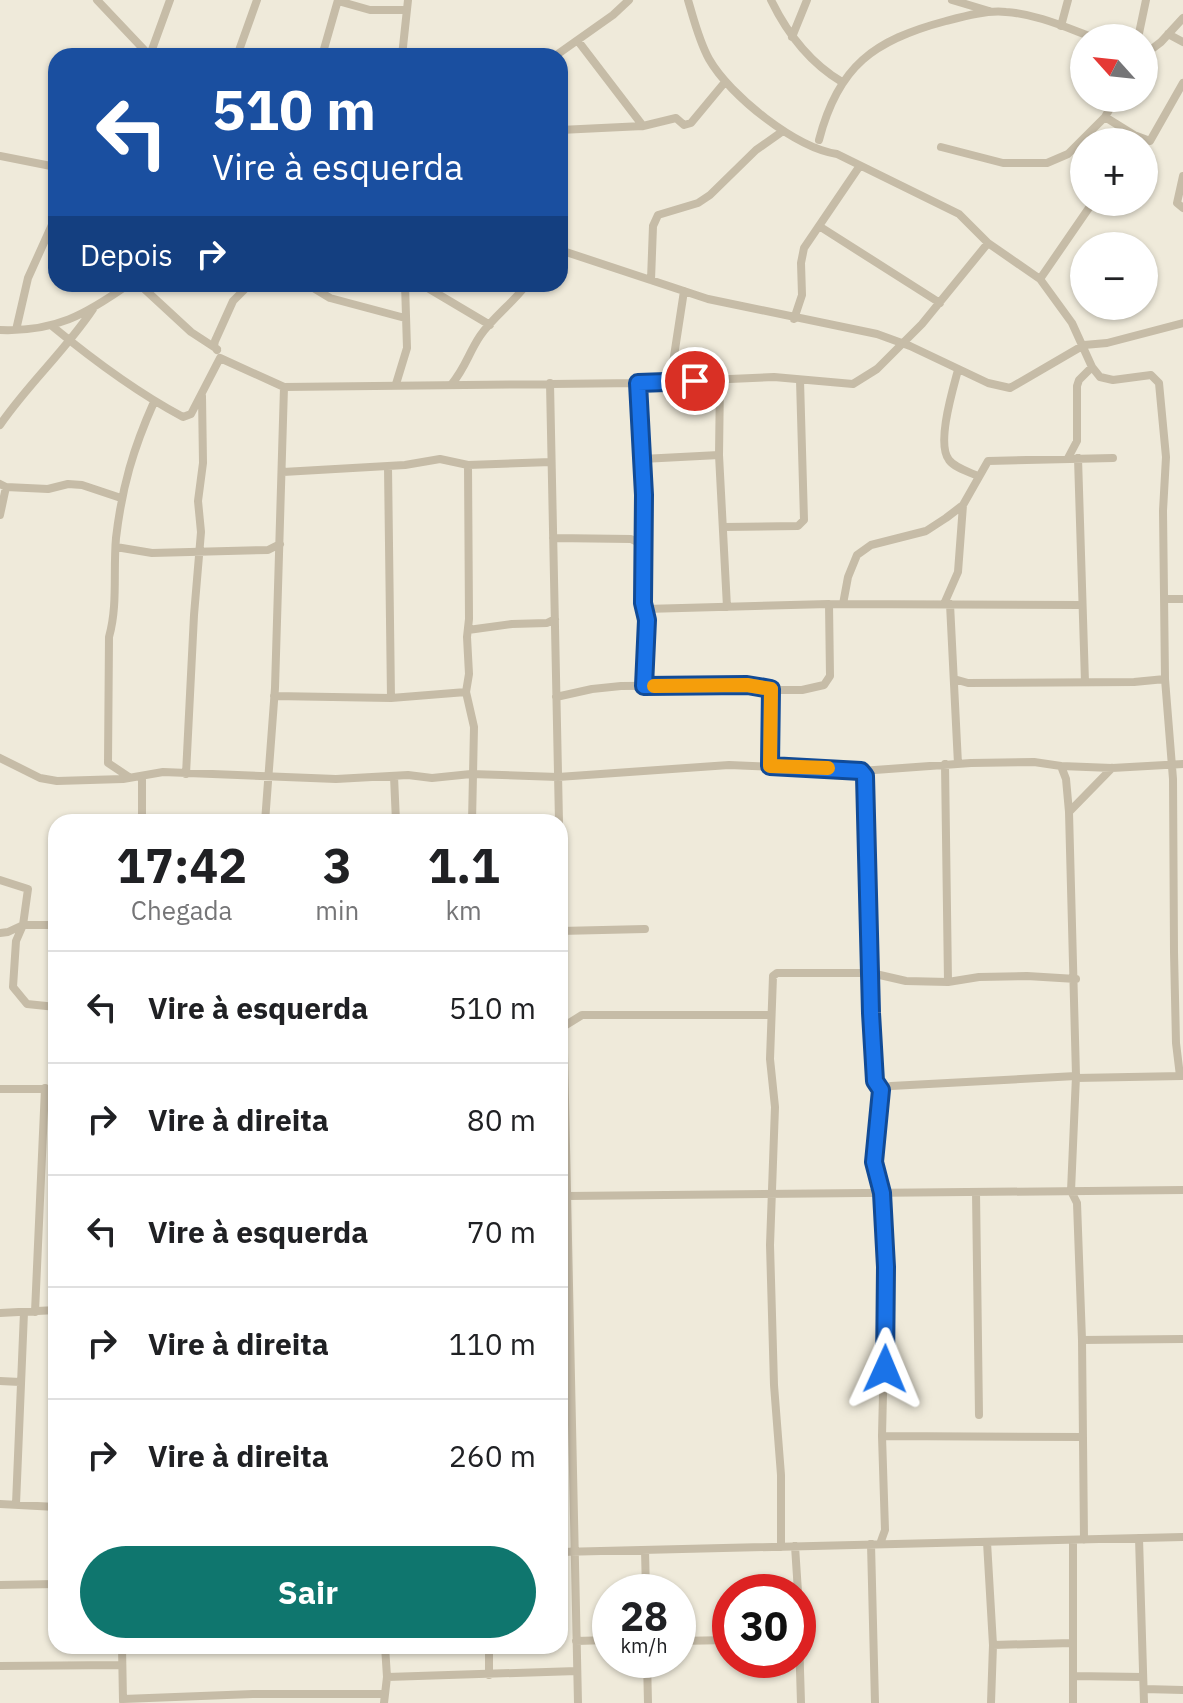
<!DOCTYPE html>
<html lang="pt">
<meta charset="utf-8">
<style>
:root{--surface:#fff;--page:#f6f6f6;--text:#202124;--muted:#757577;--line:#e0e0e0;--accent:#0f766e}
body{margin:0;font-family:"IBM Plex Sans",sans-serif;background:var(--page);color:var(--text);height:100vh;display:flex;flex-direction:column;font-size:30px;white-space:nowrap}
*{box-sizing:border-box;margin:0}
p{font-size:26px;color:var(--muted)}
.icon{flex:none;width:44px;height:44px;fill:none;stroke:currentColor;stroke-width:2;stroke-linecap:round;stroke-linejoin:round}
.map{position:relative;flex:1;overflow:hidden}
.details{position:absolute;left:48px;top:814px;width:520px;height:840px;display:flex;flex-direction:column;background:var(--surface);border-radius:24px;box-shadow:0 2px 6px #0004}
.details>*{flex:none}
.hud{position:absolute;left:48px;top:48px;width:520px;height:244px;border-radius:24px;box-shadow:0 2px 6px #0004;background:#1a4fa0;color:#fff;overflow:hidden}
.needle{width:52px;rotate:297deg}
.controls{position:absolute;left:1070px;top:24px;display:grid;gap:16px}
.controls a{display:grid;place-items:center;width:88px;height:88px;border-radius:50%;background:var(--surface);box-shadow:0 2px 6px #0004;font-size:40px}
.speed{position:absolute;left:592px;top:1574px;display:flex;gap:16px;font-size:40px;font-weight:700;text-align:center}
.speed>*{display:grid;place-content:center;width:104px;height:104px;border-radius:50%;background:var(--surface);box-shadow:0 2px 6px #0004;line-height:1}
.speed small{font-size:20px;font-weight:400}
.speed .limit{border:12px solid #d22;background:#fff;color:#111}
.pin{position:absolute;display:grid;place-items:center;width:68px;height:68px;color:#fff;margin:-34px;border:4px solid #fff;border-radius:50%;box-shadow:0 2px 8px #0007}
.me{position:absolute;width:88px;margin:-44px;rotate:1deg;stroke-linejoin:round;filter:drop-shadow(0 0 6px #0008)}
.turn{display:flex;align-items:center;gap:28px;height:168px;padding:0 32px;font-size:36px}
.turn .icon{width:104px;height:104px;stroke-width:2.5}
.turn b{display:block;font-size:56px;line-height:68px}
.then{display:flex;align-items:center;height:76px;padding:0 32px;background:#0003;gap:16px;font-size:30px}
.eta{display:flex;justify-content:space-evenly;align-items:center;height:136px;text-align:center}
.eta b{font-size:48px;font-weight:700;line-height:56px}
.cta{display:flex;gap:16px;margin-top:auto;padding:16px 32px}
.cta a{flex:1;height:92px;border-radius:48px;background:var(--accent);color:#fff;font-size:32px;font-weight:700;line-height:92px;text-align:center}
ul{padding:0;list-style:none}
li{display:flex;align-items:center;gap:24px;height:112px;padding:0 32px;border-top:2px solid var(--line)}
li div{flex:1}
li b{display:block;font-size:30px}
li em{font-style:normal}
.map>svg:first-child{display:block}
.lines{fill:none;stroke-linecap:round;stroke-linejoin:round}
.street{stroke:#c6bca7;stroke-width:8}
.route-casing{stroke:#114b97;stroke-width:20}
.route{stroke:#1a73e8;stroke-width:14}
.slow{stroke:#f59e0b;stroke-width:14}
</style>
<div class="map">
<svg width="1183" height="1703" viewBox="0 0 1183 1703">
<rect width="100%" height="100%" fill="#efeada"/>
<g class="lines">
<!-- street -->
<path class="street" d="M97 0 150 56
M688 0C694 20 699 41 709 59 730 96 796 148 837 154L959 214 988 243 1040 279 1072 323 1092 367 1100 377 1113 380 1151 375 1159 383 1166 457 1163 511 1165 679 1173 779 1174 952 1176 1043 1180 1076
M771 0C787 33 810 63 842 82
M952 0 989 11
M338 1 370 10H405
M1061 26 1068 0
M1168 34 1183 42
M792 37 807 0
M1138 38 1146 0
M578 41 643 126
M150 55 170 0
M1144 55 1161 42 1183 18
M237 56 257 0
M322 56 338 0
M402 56 408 0
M555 56 613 15 629 0
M1105 117 1134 135 1150 141 1183 83
M560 130 643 126 676 118 684 125 691 123 725 82
M819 140C838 66 874 40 946 21 965 16 987 10 1006 12 1037 14 1067 28 1095 38
M941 147 1003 163H1047L1068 154 1105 117 1116 98
M0 156 56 167
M1183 176 1177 203 1183 208
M819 226 940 303
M560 250 708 299 877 334 910 346 988 383 1010 388 1084 345 1107 343 1183 323
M1040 279 1093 202
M651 280 653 226 658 215 698 203 710 195 756 150 783 131
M139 284 191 332 217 349
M307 284 330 298 405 318
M421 284 490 325
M794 319 802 295 801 263 804 248 859 167
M52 326C92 359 136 392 183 417L191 414 220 358 284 387 638 383 774 377 853 384 877 369 922 324 988 243
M0 330C55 332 85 315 129 284
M16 330 28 278 56 216
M217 350 214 346 215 341 233 301 250 284
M958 370C953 389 936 444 949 460 955 468 969 472 978 476
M720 380 719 455 727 607
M670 382 684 291
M550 383 559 822
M638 383 644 495 643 603 647 620 644 686
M396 384 407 348 405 284
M451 385C466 367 468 354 480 336 493 317 513 303 527 284
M0 425C28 384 65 351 93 309
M1068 458 1077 441V386L1079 380 1092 367
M1078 458 1085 682
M642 459 719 455
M468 465 469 619 467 637 469 674 466 692 474 727 472 822
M388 467 391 698
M283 472 405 465 440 459 468 465 551 462
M0 484 6 487 48 489 68 484 82 485 121 498
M0 515 6 487
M724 527 798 526 804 520 800 380
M553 538 631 539 643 545
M116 547 152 553 268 550 280 544
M1165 599H1183
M843 604 848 577 857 555 871 545 926 531 946 518 963 505 988 461 1113 458
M944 604 958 572 963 505
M950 604 958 764
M645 609 829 604 1081 605
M468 630 512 624 547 623 555 619
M954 679 968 683 1134 682 1165 679
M274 696 391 698 466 692
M556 697 592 689 621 686 747 685 775 690H802L824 685 830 676 829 604
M0 758 40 778 57 781 123 779 163 772 336 779 408 775 432 778 471 774 558 777 729 765 861 771 971 763 1034 762 1061 766 1066 779 1069 812
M945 764 948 982
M770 766 771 689
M1061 766 1112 768 1183 764
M861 771 865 776 867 784 871 1013 875 1081 881 1090
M186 774 194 615 201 532 198 501 203 463 202 396
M394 776 396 822
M129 777 108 763 109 637C118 605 113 572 116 538 122 487 133 449 154 402
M142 822V776
M265 822 275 688 284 387
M560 867 578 1703
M0 880 28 889 23 925H56
M23 925 16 941 13 987 27 1004 56 1007
M560 931 645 929
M0 933 8 932 23 925
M561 1028 582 1015H771
M1076 1078 1182 1076
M0 1089H56
M976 1192 979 1415
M567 1196 1183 1190
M35 1312 45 1088
M0 1313 56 1310
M1082 1340 1183 1339
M0 1381 20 1382
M882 1436 1083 1437
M0 1504 56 1507
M16 1504 24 1312
M1139 1538 1144 1703
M1073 1540V1703
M1084 1540 1082 1340 1077 1203 1071 1191 1076 1076 1069 812 1112 768
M987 1542 993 1645 991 1703
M871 1544 875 1703
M880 1544 885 1530 882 1436 886 1267 882 1193 874 1162 881 1090 891 1086 1076 1076
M795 1546 798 1592
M781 1547V1475L774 1385 770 1245 775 1107 770 1059 773 976 777 973H871L906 981 948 982 979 977 1027 976 1076 979
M645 1550 646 1592
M560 1552 1183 1537
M0 1585 56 1584
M798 1603 801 1703
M576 1641 610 1640
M678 1641 730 1640
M993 1645 1072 1643
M122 1646 123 1701
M489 1646V1675
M647 1660 648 1703
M0 1666 121 1665
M1073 1676 1143 1677
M387 1677 577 1671
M1144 1689 1183 1690
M123 1699 253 1694H384
M384 1703 387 1677 385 1646"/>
</g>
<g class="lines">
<!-- route casing -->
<g class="route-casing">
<path id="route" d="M695 381 638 383 644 495 643 603 647 620 644 686 747 685 771 689 770 766 861 771 865 776 871 1013 875 1081 881 1090 874 1162 882 1193 886 1267 885 1369"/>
</g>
<!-- route -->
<use href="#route" class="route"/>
<!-- slow -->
<path class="slow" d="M654 686 747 685 771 689 770 766 828 768"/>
</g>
</svg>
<div class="controls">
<a><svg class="needle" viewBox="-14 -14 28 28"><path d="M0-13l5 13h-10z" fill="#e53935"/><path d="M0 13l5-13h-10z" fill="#757577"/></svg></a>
<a>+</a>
<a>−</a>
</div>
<div class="speed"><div>28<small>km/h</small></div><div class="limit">30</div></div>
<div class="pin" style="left:695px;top:381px;background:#d93025"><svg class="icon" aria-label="arrive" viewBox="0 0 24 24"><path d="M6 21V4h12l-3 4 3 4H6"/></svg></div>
<svg class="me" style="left:885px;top:1369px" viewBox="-20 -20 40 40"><path d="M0-17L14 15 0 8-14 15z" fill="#1a73e8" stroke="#fff" stroke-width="4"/></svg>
<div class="hud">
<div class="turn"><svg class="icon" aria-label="left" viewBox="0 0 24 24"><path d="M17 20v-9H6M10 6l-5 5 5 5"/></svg><div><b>510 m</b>Vire à esquerda</div></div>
<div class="then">Depois<svg class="icon" aria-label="right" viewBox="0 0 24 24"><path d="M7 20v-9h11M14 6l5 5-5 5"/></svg></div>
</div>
<section class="details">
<div class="eta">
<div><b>17:42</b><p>Chegada</p></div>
<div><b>3</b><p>min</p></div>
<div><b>1.1</b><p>km</p></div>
</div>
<ul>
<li><svg class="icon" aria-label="left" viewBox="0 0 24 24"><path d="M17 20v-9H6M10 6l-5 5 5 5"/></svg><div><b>Vire à esquerda</b></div><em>510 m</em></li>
<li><svg class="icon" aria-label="right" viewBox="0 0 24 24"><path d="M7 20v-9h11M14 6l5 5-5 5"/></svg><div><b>Vire à direita</b></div><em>80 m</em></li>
<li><svg class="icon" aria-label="left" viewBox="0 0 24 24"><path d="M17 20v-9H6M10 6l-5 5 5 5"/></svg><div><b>Vire à esquerda</b></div><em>70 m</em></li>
<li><svg class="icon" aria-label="right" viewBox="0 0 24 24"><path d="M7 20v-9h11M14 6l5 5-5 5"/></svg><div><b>Vire à direita</b></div><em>110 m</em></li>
<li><svg class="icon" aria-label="right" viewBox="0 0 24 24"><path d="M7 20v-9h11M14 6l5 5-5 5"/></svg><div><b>Vire à direita</b></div><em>260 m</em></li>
</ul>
<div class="cta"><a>Sair</a></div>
</section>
</div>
